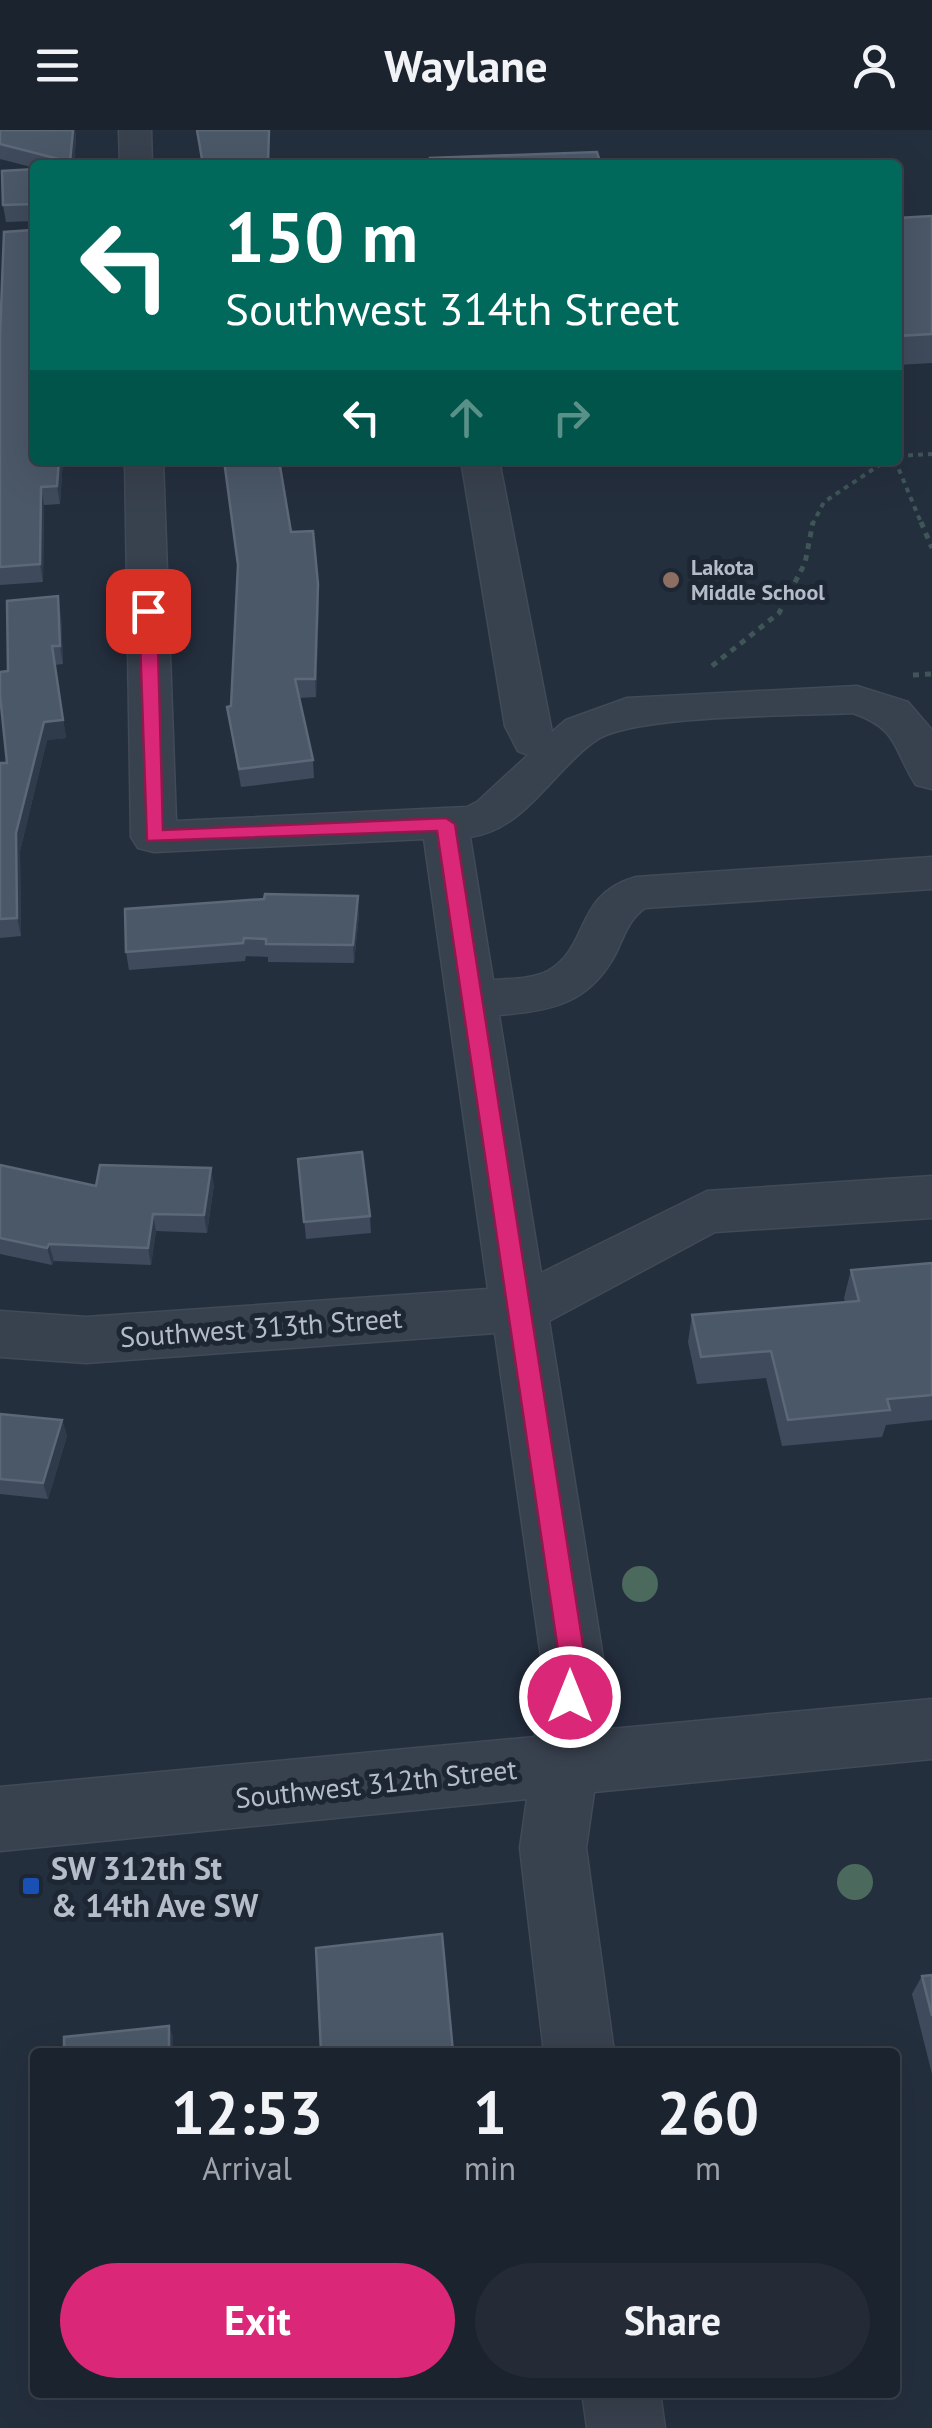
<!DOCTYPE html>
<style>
:root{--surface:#1b232e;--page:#242b36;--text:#f1f3f6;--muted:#a0a4aa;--line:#39404a;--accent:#db2777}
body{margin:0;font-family:"PT Sans",sans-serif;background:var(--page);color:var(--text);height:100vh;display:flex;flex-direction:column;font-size:38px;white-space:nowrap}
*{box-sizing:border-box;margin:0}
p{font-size:32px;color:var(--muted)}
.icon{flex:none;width:55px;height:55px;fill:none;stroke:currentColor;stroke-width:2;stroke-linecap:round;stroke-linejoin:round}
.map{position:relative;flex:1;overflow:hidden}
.drawer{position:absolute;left:30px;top:1918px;width:870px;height:350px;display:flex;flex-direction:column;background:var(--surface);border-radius:10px;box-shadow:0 10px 40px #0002,0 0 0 2px var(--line)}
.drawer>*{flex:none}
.top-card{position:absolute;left:30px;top:30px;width:872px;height:305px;border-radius:10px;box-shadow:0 10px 40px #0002,0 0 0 2px var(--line);background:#00695c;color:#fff;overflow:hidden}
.pin{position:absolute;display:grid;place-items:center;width:85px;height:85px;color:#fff;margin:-42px;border-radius:20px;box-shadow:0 5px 15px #0006}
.me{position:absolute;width:110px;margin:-55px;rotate:0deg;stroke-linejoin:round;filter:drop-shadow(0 0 8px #0008)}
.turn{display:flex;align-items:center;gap:35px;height:210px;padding:0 30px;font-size:45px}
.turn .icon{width:130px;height:130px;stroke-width:2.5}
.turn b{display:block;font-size:70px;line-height:85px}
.lanes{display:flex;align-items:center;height:95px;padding:0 30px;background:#0003;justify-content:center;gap:50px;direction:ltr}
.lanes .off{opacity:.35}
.eta{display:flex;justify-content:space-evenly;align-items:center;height:170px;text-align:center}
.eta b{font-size:60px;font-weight:700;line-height:70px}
.action{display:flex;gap:20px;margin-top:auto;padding:20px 30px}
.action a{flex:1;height:115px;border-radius:60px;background:var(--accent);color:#fff;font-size:40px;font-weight:700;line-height:115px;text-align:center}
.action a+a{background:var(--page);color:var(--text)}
header{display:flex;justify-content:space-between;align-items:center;height:130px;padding:0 30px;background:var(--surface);font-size:45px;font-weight:700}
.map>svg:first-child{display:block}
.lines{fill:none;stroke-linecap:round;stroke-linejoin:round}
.minor-casing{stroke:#414a57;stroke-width:3}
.path-far1{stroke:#3f5557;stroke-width:4;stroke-dasharray:5 5;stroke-linecap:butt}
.path{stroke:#3f5557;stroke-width:5;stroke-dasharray:6 6;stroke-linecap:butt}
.minor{fill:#38414e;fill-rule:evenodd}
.tree{fill:#4b6a5d}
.wall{fill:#3f4b5c}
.shaded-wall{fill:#2f3b4b}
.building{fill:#4b5868;stroke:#5c6777;stroke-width:2.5}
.route{fill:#db2777;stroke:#8e194d;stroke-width:2.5}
.education-dot{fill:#8d6e63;stroke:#1d2633;stroke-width:4}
.transit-dot{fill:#1a4fb4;stroke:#1d2633;stroke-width:4}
.labels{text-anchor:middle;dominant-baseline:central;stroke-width:10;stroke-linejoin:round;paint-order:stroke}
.far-poi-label{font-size:22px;font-weight:bold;fill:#b4bcc9;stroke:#1d2633;text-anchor:start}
.street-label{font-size:28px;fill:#b4bcc9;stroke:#1d2633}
.near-poi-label{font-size:32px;font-weight:bold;fill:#b4bcc9;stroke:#1d2633;text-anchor:start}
</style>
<header><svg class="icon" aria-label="menu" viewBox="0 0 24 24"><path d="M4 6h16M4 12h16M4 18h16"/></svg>Waylane<svg class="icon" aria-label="person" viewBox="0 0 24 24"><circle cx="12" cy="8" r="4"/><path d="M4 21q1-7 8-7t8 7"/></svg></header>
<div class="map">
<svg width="932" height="2298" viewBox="0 0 932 2298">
<rect width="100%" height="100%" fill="#242f3e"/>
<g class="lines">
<!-- minor casing -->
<g class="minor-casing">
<path id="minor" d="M119 0H151L152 35H120Z
M125 330H163L176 691 467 677 477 672 528 625 518 621 505 596 461 330H499L552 602 566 590 627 568 857 556 908 572 932 600V659L916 655C892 618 900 600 853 583 799 586 633 584 595 611 552 641 526 699 470 707L493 850C510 849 532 849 548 841 591 816 573 765 636 747L932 727V759L645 778C629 789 624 806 616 823 590 873 552 881 499 885L541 1143 707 1061 932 1046V1088L715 1102 549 1191 604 1534 600 1600 932 1569V1629L594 1662 586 1718 614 1922H544L520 1718 527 1669 0 1721V1657L535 1607 542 1534 495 1203 86 1233 0 1227V1181L86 1187 488 1159 424 709 154 722 138 718 131 707Z
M582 2262H660L665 2298H587Z"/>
</g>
<!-- path-far1 -->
<path class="path-far1" d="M898 326 932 324
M895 330 922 395
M812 395 824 372 887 330"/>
<!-- path -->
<path class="path" d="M921 392 932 418
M712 536 779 483 805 433 813 392
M913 545 932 544"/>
<!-- minor -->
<use href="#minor" class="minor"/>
</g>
<!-- trees -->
<g class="tree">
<circle cx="640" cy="1454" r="18"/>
<circle cx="855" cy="1752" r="18"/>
</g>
<!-- wall -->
<path class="wall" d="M0 0H75L76 7 74 35H35V38L0 29Z
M35 39V91L6 92 3 75Z
M932 86V233L898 235V88Z
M0 206 63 330 60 374 44 375 43 452 0 455Z
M291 402 319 472 316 567 299 568 313 630 314 648 241 657 227 577 231 576 238 438Z
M61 485 63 534 55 535 66 608 47 610 20 721 21 806 0 808V633H7L8 541Z
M359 784 354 833 268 832V827L246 826 245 831 129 840 126 822Z
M298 1029 370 1086 371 1103 306 1109Z
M0 1035 96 1056 214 1055 207 1103 156 1101 151 1135 54 1131 52 1135 0 1124Z
M932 1133V1290L886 1295 882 1307 782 1316 766 1248 697 1254 688 1212 692 1185 845 1172 844 1168 851 1140Z
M0 1284 62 1290 67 1306 48 1369 0 1364Z
M932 1845V1944L912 1864 922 1846Z"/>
<!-- shaded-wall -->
<path class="shaded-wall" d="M73 0H75L76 7 74 35H71Z
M59 330H63L60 374 57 356Z
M41 357 44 375 43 452 40 434Z
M318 454 319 472 316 567 315 549Z
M58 466 61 485 63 534 60 516Z
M52 516 66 608 47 610 20 721 21 806 17 788 16 703Z
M358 766 359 784 354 833 353 815Z
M211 1038 214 1055 207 1103 204 1085Z
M153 1084 156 1101 151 1135 148 1118Z
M49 1114 54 1131 52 1135 47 1118Z
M62 1290 67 1306 48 1369 43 1353Z
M169 1896 173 1907V1922H169Z"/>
<!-- building -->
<path class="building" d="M0 0H73L70 32 0 14Z
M197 0H269L268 33H275V35H203Z
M597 22 601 35H431L430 28Z
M35 39V80V74L3 75 2 41Z
M932 86V204L898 206 900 213H898V88Z
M35 98V330H59L57 356 41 357 40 434 0 437V206L4 102 32 100Z
M224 330H279L291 402 313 401 318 454 315 549H295L313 630 239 639 227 577 231 576 238 435Z
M58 466 60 516H52L63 590 44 592 16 703 17 788 0 789V633H7L0 565V542L8 541 7 471Z
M265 764 358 766 353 815 266 814V809L244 808 243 813 126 822 125 779 264 769Z
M362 1022 370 1086 304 1092 298 1029Z
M0 1035 96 1056 100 1035 211 1038 204 1085 153 1084 148 1118 49 1114 47 1118 0 1108Z
M932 1133V1265L887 1269 890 1280 788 1290 771 1221 701 1227 692 1185 859 1171 851 1140Z
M0 1284 62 1290 43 1353 0 1349Z
M442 1804 453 1922H321L316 1818Z
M932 1845V1886L922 1846Z
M169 1896V1922H64V1907Z"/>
<!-- route -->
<path class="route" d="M148 476 157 481 163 700 446 688 455 694 586 1534 580 1576 570 1579 561 1576 557 1567 560 1534 437 701 147 711 139 481Z"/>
<!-- markers -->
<circle class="education-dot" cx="671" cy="450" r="10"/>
<rect class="transit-dot" x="21" y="1746" width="20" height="20" rx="5"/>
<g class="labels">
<!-- far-poi labels -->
<g class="far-poi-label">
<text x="691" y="437">Lakota<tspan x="691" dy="25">Middle School</tspan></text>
</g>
<!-- street labels -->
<g class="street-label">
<text transform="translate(261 1197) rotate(-4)">Southwest 313th Street</text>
<text transform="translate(376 1653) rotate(-6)">Southwest 312th Street</text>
</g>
<!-- near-poi labels -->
<g class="near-poi-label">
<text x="51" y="1738">SW 312th St<tspan x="51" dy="37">&amp; 14th Ave SW</tspan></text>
</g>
</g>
</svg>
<div class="pin" style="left:148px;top:481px;background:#d93025"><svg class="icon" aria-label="arrive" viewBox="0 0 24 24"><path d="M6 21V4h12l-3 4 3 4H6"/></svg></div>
<svg class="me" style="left:570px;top:1567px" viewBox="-20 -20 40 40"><circle r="17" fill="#db2777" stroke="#fff" stroke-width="3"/><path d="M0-11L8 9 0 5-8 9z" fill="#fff"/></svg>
<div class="top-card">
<div class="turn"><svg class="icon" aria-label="left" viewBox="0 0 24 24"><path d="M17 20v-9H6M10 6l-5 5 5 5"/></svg><div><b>150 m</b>Southwest 314th Street</div></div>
<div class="lanes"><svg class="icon" aria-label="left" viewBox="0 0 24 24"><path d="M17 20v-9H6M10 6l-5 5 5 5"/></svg><svg class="icon off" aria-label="ahead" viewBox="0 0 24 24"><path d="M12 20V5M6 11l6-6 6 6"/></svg><svg class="icon off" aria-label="right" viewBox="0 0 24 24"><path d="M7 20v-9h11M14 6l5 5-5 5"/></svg></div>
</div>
<section class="drawer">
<div class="eta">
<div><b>12:53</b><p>Arrival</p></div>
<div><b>1</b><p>min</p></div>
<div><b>260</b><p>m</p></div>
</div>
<div class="action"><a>Exit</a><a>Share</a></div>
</section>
</div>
